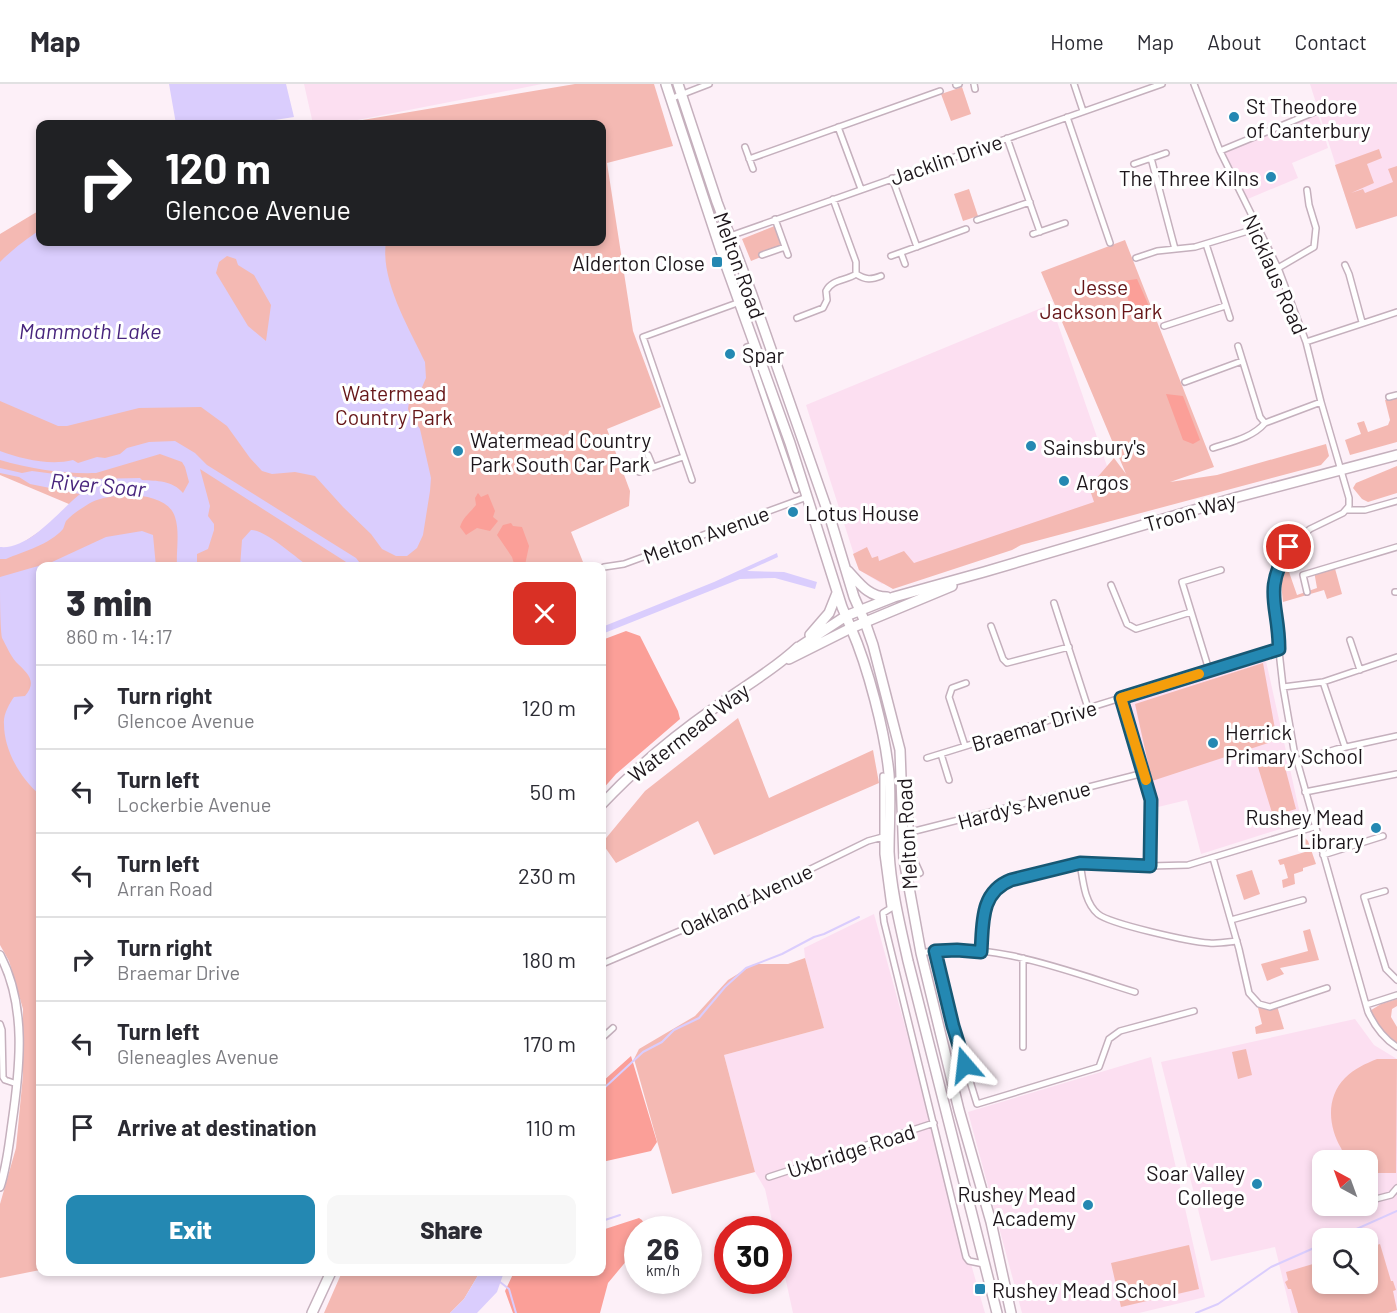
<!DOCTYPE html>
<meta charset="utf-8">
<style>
:root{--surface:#fff;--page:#f7f7f7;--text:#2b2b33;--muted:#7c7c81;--line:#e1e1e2;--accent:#2488b2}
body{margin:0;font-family:Barlow,sans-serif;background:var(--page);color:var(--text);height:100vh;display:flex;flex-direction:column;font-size:22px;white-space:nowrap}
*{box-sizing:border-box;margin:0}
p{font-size:20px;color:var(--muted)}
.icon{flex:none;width:33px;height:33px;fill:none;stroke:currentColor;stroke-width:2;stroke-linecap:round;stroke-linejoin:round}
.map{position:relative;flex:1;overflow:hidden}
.side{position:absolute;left:36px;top:478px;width:570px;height:714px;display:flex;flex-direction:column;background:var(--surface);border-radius:12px;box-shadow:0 3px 9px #0003}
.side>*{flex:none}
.top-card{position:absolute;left:36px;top:36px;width:570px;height:126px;border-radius:12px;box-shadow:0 3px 9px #0003;background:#202124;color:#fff;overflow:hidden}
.needle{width:39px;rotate:319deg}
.tools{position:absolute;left:1312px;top:1066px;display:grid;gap:12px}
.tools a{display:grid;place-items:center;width:66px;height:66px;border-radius:12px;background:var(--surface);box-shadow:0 3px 9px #0003;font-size:30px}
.speed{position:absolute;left:624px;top:1132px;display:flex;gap:12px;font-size:30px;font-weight:700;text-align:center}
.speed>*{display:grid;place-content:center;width:78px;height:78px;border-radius:50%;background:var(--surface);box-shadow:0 3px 9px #0003;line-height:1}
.speed small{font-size:15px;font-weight:400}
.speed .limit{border:9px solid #d22;background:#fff;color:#111}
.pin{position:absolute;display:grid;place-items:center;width:51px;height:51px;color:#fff;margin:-26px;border:3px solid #fff;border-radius:50%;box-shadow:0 2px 6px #0007}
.me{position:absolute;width:66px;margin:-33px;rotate:343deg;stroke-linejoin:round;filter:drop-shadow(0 0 4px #0008)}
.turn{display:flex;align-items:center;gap:21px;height:126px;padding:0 30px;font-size:27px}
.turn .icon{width:78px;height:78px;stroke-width:2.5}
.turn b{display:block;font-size:42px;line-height:51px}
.round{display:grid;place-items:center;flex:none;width:63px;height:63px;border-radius:12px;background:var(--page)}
.summary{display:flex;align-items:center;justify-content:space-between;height:102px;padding:0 30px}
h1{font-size:36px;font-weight:800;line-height:45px}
.cta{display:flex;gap:12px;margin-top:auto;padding:12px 30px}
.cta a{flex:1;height:69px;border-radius:12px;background:var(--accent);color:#fff;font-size:24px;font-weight:800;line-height:69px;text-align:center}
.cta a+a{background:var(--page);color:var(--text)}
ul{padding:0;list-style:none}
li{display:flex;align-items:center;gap:18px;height:84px;padding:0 30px;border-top:2px solid var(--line)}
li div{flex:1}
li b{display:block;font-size:22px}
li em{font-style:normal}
header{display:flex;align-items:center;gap:36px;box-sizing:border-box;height:84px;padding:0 30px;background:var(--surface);border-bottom:2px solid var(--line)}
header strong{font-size:28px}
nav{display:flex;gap:33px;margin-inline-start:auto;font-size:21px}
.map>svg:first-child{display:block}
.built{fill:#fcdff1;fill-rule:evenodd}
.green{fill:#f4b9b3}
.forest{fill:#fb9f98}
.water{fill:#dacdfd;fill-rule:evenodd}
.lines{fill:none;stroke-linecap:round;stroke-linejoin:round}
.stream{stroke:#dacdfd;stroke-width:2}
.minor-casing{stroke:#c5b0bd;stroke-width:8}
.tertiary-casing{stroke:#c5b0bd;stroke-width:10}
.primary-casing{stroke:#c5b0bd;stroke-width:12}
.trunk-casing{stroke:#c5b0bd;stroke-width:12}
.minor{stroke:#fff;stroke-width:5}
.tertiary{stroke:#fff;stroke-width:7}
.primary{stroke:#fff;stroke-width:9}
.trunk{stroke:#fff;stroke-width:9}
.route-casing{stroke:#175874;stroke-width:15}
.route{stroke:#2488b2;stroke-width:10}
.slow{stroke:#f59e0b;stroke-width:10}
.poi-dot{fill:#2488b2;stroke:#fff;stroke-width:2}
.labels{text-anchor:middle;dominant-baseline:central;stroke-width:6;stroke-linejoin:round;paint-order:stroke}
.poi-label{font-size:21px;fill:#1d161b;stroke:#fff;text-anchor:start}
.street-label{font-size:21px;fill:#1d161b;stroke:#fff}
.park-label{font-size:21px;fill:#661618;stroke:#fff}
.water-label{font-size:22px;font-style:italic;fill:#48257d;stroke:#fff}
</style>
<header>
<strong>Map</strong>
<nav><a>Home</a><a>Map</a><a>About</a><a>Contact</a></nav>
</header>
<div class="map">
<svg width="1397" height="1229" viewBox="0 0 1397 1229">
<rect width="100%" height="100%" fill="#fdf0f8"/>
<!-- built -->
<path class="built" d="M304 0H542L337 40H313Z
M1310 0H1397V132L1356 145Z
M1317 27 1328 64 1292 79 1298 94 1243 117 1220 67Z
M1051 220 1117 411 882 500 859 486 806 321Z
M1259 577H1266L1300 730 1299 739 1201 770 1187 716 1158 723 1130 623 1132 618 1136 615Z
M874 830 908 953 963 1173 971 1180 985 1229H793L779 1165 778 1146H774L765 1105 755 1088 724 971 824 944 805 874 804 864Z
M1355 935 1374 961 1397 975V1229H1291L1275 1163 1211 1177 1161 978ZM1323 1077H1368V1122H1323ZM1323 1155H1368V1200H1323Z
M1151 973 1205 1213 1139 1229H1022L968 1028Z"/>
<!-- green -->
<path class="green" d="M575 0H654L673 62 607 79 633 247 661 323 607 345 630 407 629 422 571 448 585 483H40V1186L0 1194V1120L16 1064 23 991V925L9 877 0 861V474L76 423 0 391V150L40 126V158H602V40H339Z
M962 3 971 30 951 37 941 10Z
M1379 65 1382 74 1367 80 1374 99 1351 109 1363 105 1365 109 1393 98 1388 85 1397 82V132L1356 145 1335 81Z
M969 105 978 132 963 137 954 110Z
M777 141 785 163 751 177 742 155Z
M1125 156 1214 383 1170 398 1217 391 1326 360 1329 372 1321 381 1021 461 1012 466 893 505 859 486 853 470 867 463 872 474 878 472 879 477 904 467 914 479 1094 418 1089 403 1114 374 1126 390 1041 188Z
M1397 311V358L1350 371 1345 356 1361 350 1357 339 1364 337 1368 348 1388 341 1390 336 1385 316Z
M1397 382V409L1368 418 1362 415 1353 404 1356 399Z
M1334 481 1342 510 1327 515 1324 506 1283 518 1281 499 1286 486 1289 488 1297 511 1317 504 1314 487Z
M1263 579 1277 656 1152 697 1135 620Z
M738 634 769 714 873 666 879 699 714 771 698 737 616 779 602 759 645 707Z
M1282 672 1296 725 1273 732 1257 680Z
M1299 750H1301L1308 757 1316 780 1303 784V787L1294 790 1295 800 1283 804 1282 796 1288 794 1284 780 1280 781 1278 776 1305 768Z
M1252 786 1260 810 1244 816 1236 791Z
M1310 845 1319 876 1280 884 1284 890 1267 897 1261 880 1308 867 1303 847Z
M805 874 824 944 724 971 755 1088 672 1110 634 975 639 965 695 932 728 896 754 880H788Z
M1397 915V922L1392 925 1391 933 1397 943V962L1384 953 1368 928 1381 920Z
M1277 922 1284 945 1256 950 1255 943 1262 940 1258 924Z
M1246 965 1252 991 1238 995 1232 968Z
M1377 975H1397L1396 1089H1378L1368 1085V1077C1364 1077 1358 1078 1354 1077 1348 1075 1343 1069 1341 1064 1328 1042 1326 1013 1345 994 1355 984 1365 980 1377 975Z
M1380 1160 1391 1197H1393L1396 1206 1393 1207 1397 1226 1388 1229H1298L1291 1205H1288L1285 1198 1288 1196 1286 1188 1323 1177V1200H1368V1164Z
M1189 1161 1199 1205 1121 1223 1111 1179Z
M342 1188H480L464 1215 450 1229H324Z"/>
<!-- forest -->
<path class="forest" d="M1137 195 1152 229 1142 237 1129 219 1123 197Z
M1166 310 1183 312 1200 356 1193 360 1183 356Z
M478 409 481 413 488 410 495 427 493 433 498 437 490 447 477 444 466 451 460 443C463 433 470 429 476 421L475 414Z
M511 439 513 442 522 443 529 462 525 481 515 483 512 473 497 451 503 441Z
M626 547 640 552 678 627 680 635 616 690 602 706V556Z
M631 972 657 1058 651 1067 602 1078V998Z
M639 1134 642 1136 647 1146H638L637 1167 633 1169 608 1199 600 1229H513L505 1207 514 1188H602V1146Z"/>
<!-- water -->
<path class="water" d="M169 0H286L294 33 250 40H176Z
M40 146V158H386C380 196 409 244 425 278L426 294 420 308 409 318 408 325 410 331 420 345 431 394 430 407 423 451 417 464 407 472H396L382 465 371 450 343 423 315 392 295 388 272 390 262 387 250 374 227 342 201 323 139 324 67 342H58L0 317V178C13 165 25 156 40 146ZM227 172 236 175 238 181 254 191 271 221 266 257 248 242 216 189 219 178Z
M175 357 195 369 207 381 356 474 363 483H354L200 385 210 422 208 432 214 440V446L208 465 197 470V483H177C176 467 180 448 175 433 167 406 113 408 92 418 85 422 72 430 66 437 65 439 64 443 63 445 49 461 24 467 6 475H0V463C29 466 59 427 80 410L30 400 19 393 0 389V384L22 389 32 387 93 395 140 394 142 396C157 397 172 396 183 409L189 398 185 383 182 378 160 370 96 389C64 390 31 385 0 376V367C22 375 50 382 73 376L78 379 97 373 105 374 120 370 127 364 149 358Z
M251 446C265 445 296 474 310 483H240L242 456Z
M142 447 153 451 156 483H40V711C20 694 4 666 4 640 3 631 9 620 14 613L25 612C38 597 27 589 16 578 10 571 6 561 2 554 0 542 0 508 0 493L52 478 106 453Z
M777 469 778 473 747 487 784 488 817 498 815 505 775 494 740 495 602 550V543L714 498Z
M480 1188H504L497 1208 477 1229H450L464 1215Z"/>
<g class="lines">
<!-- stream -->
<path class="stream" d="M602 1006 643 968 662 958 674 946 699 934 725 903 746 884 782 870 814 853 824 850 859 833
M602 1137 620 1131
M1334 1155 1397 1127
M500 1198 509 1205 516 1229
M1196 1229 1218 1220 1271 1183 1323 1160"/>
<!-- minor casing -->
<g class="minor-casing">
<path id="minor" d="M974 0 975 5
M1074 0 1083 27
M1194 0 1220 67 1278 184 1306 258 1321 318 1349 414V422L1343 429 1310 445 1289 463 1277 487 1273 513 1283 603 1294 666 1368 928C1375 943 1383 954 1397 963
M956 1 959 0
M670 15 709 0
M1067 33 1110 159
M838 43 861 105
M1007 54 1040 148
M745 63 753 85
M1220 67 1317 27
M1151 74 1175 165
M749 75 940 7
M1134 80 1166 69
M892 94 917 163
M833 115 856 178V190
M775 135 788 171
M977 136 1030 118
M1033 150 1065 139
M730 152 1162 0
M1206 160 1230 234
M901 169 905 180
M762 171 785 163
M891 172 966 145
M1136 174 1157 167 1195 163 1258 144
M1345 181 1349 190 1362 238
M1278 184 1314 163 1316 144 1309 121 1307 106
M797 234 823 224 827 216 826 207C832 195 846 197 856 190 866 196 871 196 881 192
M1164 242 1225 222
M1306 258 1397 228
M755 261 747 263 796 406
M1238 262 1260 333 1265 339 1321 318
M1185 298 1242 277
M1389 313 1397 311
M1213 364C1231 358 1252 354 1265 339
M648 371 653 383
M639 388 683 373
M692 396 643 253 740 218
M1347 426H1365L1397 417
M604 483 624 480 807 413
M1111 501 1127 540 1136 545 1191 528
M1307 508 1303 491 1397 463
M1395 508H1397
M1054 519 1088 624
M991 542 1003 575 1007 579 1069 563
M1350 556 1360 586
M1209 586 1182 498 1221 486
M1323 598 1345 663
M1283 603 1323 598 1397 573
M1121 614 1151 716 1150 782
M965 662 949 613 952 604 966 599
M941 670 949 696
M1317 671 1337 665 1397 652
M927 674 1279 565
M883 692V770L890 823
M910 698V767L920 789
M1305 708 1397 690
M903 750 1144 689
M1323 771 1383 752
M1213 774 1239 865 1249 909 1259 920 1270 923 1327 904
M1080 779C1083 796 1084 818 1098 830 1110 840 1191 858 1209 859 1218 860 1228 858 1237 857
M1385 807 1364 813 1386 885 1397 896
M896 821 883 829 884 838 966 1173 969 1177 984 1180
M1231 836 1303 816
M935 867 953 942 977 1020 1099 983 1109 955 1120 947 1194 927
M981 868C983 839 980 808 1011 796L1080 779 1150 782 1188 781 1314 743
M921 869C986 854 1073 889 1135 908
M1023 874V963
M602 880 708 835 868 757 890 751
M1366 921 1397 911
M0 940 2 946 3 993 5 996 17 1000
M602 954 613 944
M769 1093 934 1039
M1368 1117 1391 1111 1397 1104
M1348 1122 1352 1124 1360 1122"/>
</g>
<!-- tertiary casing -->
<g class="tertiary-casing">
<path id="tertiary" d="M0 871C27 922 20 984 12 1039 9 1060 7 1082 0 1103"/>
</g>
<!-- primary casing -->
<g class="primary-casing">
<path id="primary" d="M865 538 873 561 900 666 904 776 921 869 959 1026 991 1138 1011 1229
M851 544C868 583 885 648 889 690 891 716 889 742 889 768 891 805 900 841 908 877L997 1229"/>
</g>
<!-- trunk casing -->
<g class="trunk-casing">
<path id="trunk" d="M666 0 724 176 790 359 842 523 851 544
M678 0 717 118 751 208 831 437 854 513 865 538
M848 487C860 500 869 513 887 513
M810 551 829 529 837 509
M796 565 846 532 894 513 984 488 1238 413 1397 371
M789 575 851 544 952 502
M602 720C635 685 673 653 713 625 741 604 773 587 798 563
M312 1229 331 1188"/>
</g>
<!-- minor -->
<use href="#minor" class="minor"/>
<!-- tertiary -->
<use href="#tertiary" class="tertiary"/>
<!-- primary -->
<use href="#primary" class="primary"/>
<!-- trunk -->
<use href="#trunk" class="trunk"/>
</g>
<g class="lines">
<!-- route casing -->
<g class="route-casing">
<path id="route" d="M965 981 953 942 935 867 957 866 981 868C983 839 980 808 1011 796L1080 779 1150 782 1151 716 1121 614 1279 565C1279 520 1262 508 1289 463"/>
</g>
<!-- route -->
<use href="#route" class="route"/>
<!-- slow -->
<path class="slow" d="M1146 696 1121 614 1199 590"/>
</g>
<!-- markers -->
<g class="poi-dot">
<circle cx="1234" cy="33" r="6"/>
<circle cx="1271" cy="93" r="6"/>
<rect x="711" y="172" width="12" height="12" rx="3"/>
<circle cx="730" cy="270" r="6"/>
<circle cx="1031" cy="362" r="6"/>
<circle cx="458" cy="367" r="6"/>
<circle cx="1064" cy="397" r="6"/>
<circle cx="793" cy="428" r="6"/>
<circle cx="1213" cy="659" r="6"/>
<circle cx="1376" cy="744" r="6"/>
<circle cx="1257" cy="1100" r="6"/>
<circle cx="1088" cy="1121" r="6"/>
<rect x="974" y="1199" width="12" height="12" rx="3"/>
</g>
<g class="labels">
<!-- poi labels -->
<g class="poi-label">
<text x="1246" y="21">St Theodore<tspan x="1246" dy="24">of Canterbury</tspan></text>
<text x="1259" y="93" text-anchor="end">The Three Kilns</text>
<text x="705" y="178" text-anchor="end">Alderton Close</text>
<text x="742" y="270">Spar</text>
<text x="470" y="355">Watermead Country<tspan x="470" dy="24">Park South Car Park</tspan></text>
<text x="1043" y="362">Sainsbury's</text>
<text x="1076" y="397">Argos</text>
<text x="805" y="428">Lotus House</text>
<text x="1225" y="647">Herrick<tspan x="1225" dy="24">Primary School</tspan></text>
<text x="1364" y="732" text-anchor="end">Rushey Mead<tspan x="1364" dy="24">Library</tspan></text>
<text x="1245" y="1088" text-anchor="end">Soar Valley<tspan x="1245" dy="24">College</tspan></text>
<text x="1076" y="1109" text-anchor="end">Rushey Mead<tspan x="1076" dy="24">Academy</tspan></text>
<text x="992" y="1205">Rushey Mead School</text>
</g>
<!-- street labels -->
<g class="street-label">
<text transform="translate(946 75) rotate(-19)">Jacklin Drive</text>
<text transform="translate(740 181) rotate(70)">Melton Road</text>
<text transform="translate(1276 190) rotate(66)">Nicklaus Road</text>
<text transform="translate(1190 427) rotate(-16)">Troon Way</text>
<text transform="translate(706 450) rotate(-20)">Melton Avenue</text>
<text transform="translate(1034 641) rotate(-17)">Braemar Drive</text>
<text transform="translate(688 648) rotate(-38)">Watermead Way</text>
<text transform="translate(1024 720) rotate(-15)">Hardy's Avenue</text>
<text transform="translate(906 750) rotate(-93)">Melton Road</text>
<text transform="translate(746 815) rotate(-25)">Oakland Avenue</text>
<text transform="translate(851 1066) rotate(-18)">Uxbridge Road</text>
</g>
<!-- park labels -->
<g class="park-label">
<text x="1101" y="202">Jesse<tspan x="1101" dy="24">Jackson Park</tspan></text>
<text x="394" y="308">Watermead<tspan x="394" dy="24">Country Park</tspan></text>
</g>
<!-- water labels -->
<g class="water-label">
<text x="90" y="246">Mammoth Lake</text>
<text transform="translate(98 400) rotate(5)">River Soar</text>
</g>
</g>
</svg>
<div class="tools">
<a><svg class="needle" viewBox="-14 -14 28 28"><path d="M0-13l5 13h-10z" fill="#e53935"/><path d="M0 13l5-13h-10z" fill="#7c7c81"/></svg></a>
<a><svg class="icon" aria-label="search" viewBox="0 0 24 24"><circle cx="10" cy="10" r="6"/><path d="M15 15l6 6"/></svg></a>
</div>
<div class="speed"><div>26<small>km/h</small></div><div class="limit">30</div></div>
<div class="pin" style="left:1289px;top:463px;background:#d93025"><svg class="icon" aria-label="arrive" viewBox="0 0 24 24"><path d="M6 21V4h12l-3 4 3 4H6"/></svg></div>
<svg class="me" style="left:965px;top:981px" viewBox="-20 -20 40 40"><path d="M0-17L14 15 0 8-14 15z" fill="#2488b2" stroke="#fff" stroke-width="4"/></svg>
<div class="top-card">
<div class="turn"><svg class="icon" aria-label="right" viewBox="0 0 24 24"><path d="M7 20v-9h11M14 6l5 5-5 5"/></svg><div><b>120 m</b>Glencoe Avenue</div></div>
</div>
<section class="side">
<div class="summary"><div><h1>3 min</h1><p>860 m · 14:17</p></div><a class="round" style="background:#d93025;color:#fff"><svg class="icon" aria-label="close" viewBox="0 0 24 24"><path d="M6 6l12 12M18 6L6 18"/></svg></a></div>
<ul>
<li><svg class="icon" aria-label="right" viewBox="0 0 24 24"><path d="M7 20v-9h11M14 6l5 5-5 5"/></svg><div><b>Turn right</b><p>Glencoe Avenue</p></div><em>120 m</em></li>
<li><svg class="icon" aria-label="left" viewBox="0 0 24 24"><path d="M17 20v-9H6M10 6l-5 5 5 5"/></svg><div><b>Turn left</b><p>Lockerbie Avenue</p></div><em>50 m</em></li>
<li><svg class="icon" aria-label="left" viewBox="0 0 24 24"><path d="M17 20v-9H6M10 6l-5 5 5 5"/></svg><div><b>Turn left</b><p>Arran Road</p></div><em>230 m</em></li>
<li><svg class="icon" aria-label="right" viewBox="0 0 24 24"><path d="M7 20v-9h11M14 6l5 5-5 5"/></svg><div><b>Turn right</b><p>Braemar Drive</p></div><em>180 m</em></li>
<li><svg class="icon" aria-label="left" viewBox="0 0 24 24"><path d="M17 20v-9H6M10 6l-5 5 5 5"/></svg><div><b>Turn left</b><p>Gleneagles Avenue</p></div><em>170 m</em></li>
<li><svg class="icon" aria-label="arrive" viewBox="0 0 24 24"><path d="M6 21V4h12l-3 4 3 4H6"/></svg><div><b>Arrive at destination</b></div><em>110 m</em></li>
</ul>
<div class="cta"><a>Exit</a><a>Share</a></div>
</section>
</div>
